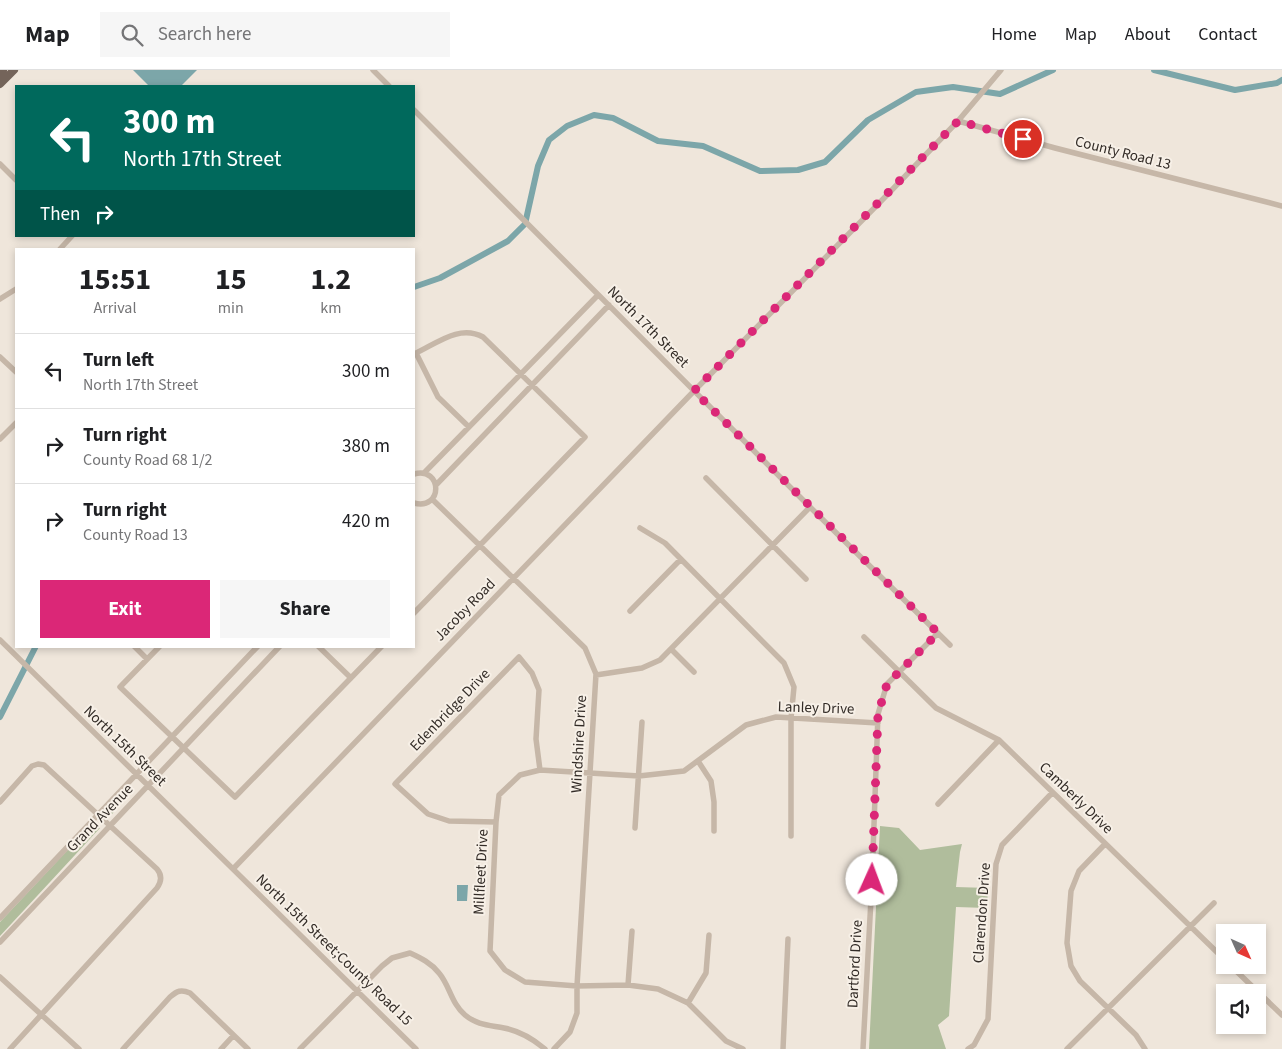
<!DOCTYPE html>
<style>
:root{--surface:#fff;--page:#f6f6f6;--text:#202124;--muted:#757577;--line:#e0e0e0;--accent:#db2777}
body{margin:0;font-family:"Source Sans 3",sans-serif;background:var(--page);color:var(--text);height:100vh;display:flex;flex-direction:column;font-size:19px;white-space:nowrap}
*{box-sizing:border-box;margin:0}
p{font-size:16px;color:var(--muted)}
.icon{flex:none;width:28px;height:28px;fill:none;stroke:currentColor;stroke-width:2;stroke-linecap:round;stroke-linejoin:round}
.map{position:relative;flex:1;overflow:hidden}
.details{position:absolute;left:15px;top:178px;width:400px;height:400px;display:flex;flex-direction:column;background:var(--surface);border-radius:0px;box-shadow:0 2px 8px #0003}
.details>*{flex:none}
.banner{position:absolute;left:15px;top:15px;width:400px;height:152px;border-radius:0px;box-shadow:0 2px 8px #0003;background:#00695c;color:#fff;overflow:hidden}
.needle{width:32px;rotate:135deg}
.buttons{position:absolute;left:1216px;top:854px;display:grid;gap:10px}
.buttons a{display:grid;place-items:center;width:50px;height:50px;border-radius:0px;background:var(--surface);box-shadow:0 2px 8px #0003;font-size:25px}
.pin{position:absolute;display:grid;place-items:center;width:42px;height:42px;color:#fff;margin:-21px;border:2px solid #fff;border-radius:50%;box-shadow:0 1px 5px #0007}
.me{position:absolute;width:55px;margin:-28px;rotate:2deg;stroke-linejoin:round;filter:drop-shadow(0 0 4px #0008)}
.turn{display:flex;align-items:center;gap:18px;height:105px;padding:0 25px;font-size:22px}
.turn .icon{width:65px;height:65px;stroke-width:2.5}
.turn b{display:block;font-size:35px;line-height:42px}
.then{display:flex;align-items:center;height:48px;padding:0 25px;background:#0003;gap:10px;font-size:19px}
.eta{display:flex;justify-content:space-evenly;align-items:center;height:85px;text-align:center}
.eta b{font-size:30px;font-weight:700;line-height:35px}
.button{display:flex;gap:10px;margin-top:auto;padding:10px 25px}
.button a{flex:1;height:58px;border-radius:0px;background:var(--accent);color:#fff;font-size:20px;font-weight:700;line-height:58px;text-align:center}
.button a+a{background:var(--page);color:var(--text)}
ul{padding:0;list-style:none}
li{display:flex;align-items:center;gap:15px;height:75px;padding:0 25px;border-top:1px solid var(--line)}
li div{flex:1}
li b{display:block;font-size:19px}
li em{font-style:normal}
header{display:flex;align-items:center;gap:30px;box-sizing:border-box;height:70px;padding:0 25px;background:var(--surface);border-bottom:1px solid var(--line)}
header strong{font-size:24px}
nav{display:flex;gap:28px;margin-inline-start:auto;font-size:18px}
.search{width:350px;height:45px;background:var(--page);display:flex;align-items:center;gap:12px;box-sizing:border-box;padding:0 18px;border-radius:0px;color:var(--muted);font-size:19px}
.map>svg:first-child{display:block}
.green{fill:#b0bd9c}
.water{fill:#7ca6a9}
.lines{fill:none;stroke-linecap:round;stroke-linejoin:round}
.canal{stroke:#7ca6a9;stroke-width:6}
.minor{stroke:#c6b7a8;stroke-width:5.5}
.major{stroke:#74645a;stroke-width:8}
.route{stroke:#db2777;stroke-width:9;stroke-dasharray:0 16.2}
.labels{text-anchor:middle;dominant-baseline:central;stroke-width:4;stroke-linejoin:round;paint-order:stroke}
.street-label{font-size:15px;fill:#332c27;stroke:#f7f0e7}
</style>
<header>
<strong>Map</strong>
<div class="search"><svg class="icon" aria-label="search" viewBox="0 0 24 24"><circle cx="10" cy="10" r="6"/><path d="M15 15l6 6"/></svg>Search here</div>
<nav><a>Home</a><a>Map</a><a>About</a><a>Contact</a></nav>
</header>
<div class="map">
<svg width="1282" height="979" viewBox="0 0 1282 979">
<rect width="100%" height="100%" fill="#efe6db"/>
<!-- green -->
<path class="green" d="M127 717 131 719V723L112 744 106 738Z
M94 752 100 758 0 866V852Z
M880 756 899 758 920 780 962 774 960 782 956 817 988 818 987 838 956 837 949 946 938 955 946 979H869Z"/>
<!-- water -->
<path class="water" d="M133 0H197L181 16H149Z
M457 815H468L467 831H457Z"/>
<g class="lines">
<!-- canal -->
<path class="canal" d="M1154 0 1235 20 1277 13 1282 10
M414 217 440 208 508 171 525 154 538 96 549 70 567 56 594 45 613 48 658 71 703 76 760 101 798 100 825 92 868 50 916 22 953 17 1000 24 1053 0
M0 647 36 576"/>
<!-- minor -->
<path class="minor" d="M373 0 389 16
M414 40 810 437 950 575
M958 51 1055 78 1282 136
M0 94 16 110
M60 179 72 166
M0 229 16 219
M416 283 438 327 469 357
M414 284C436 274 459 254 483 267L585 367 414 543
M0 287 16 302
M0 369 16 353
M424 403 598 225
M414 404C443 396 443 441 414 433
M706 408 806 509
M436 415 609 235
M432 429 585 578 596 604 577 916V943L570 962 554 979
M640 458 665 473 784 593 794 617 791 648V766
M630 541 681 489
M864 567 936 638 999 670 1225 890
M0 570 416 979
M134 576 147 589
M160 576 120 617 235 727 382 576
M318 576 351 608
M671 579 694 602
M596 605 642 598 660 590 810 437
M698 691 711 711 714 732V761
M0 732 32 696 38 694 44 695 157 799C162 805 162 811 157 818L10 979
M938 734 999 670
M496 752 449 751 428 744 395 714 519 587 532 603 539 620 536 669 540 700
M635 758 642 652
M1105 774 1079 801 1071 821 1067 873 1071 896 1080 911 1136 965 1145 979
M233 799 694 321 889 123 958 51 1001 0
M0 848 258 576
M0 872 280 576
M1230 895 1282 945
M0 907 79 979
M628 915 632 861
M688 933 706 903 709 865
M123 979 170 927C177 921 181 919 190 923L248 979
M221 979 233 966
M300 979 382 896 392 888 410 883C421 888 431 893 439 903 450 916 451 933 465 945 477 955 489 955 504 958 520 961 533 969 545 979
M743 979 726 971 688 933 658 919 628 915 577 916 525 912 505 900 490 881 496 752 499 725 520 705 540 700 639 706 684 701 746 655 776 647 878 653
M783 979 788 869
M863 979 872 810 878 644 887 614 938 563
M968 979 974 975 988 949 996 794 1002 775 1052 723
M1067 979 1214 833"/>
<!-- major -->
<path class="major" d="M0 4 3 0
M0 14 14 0"/>
</g>
<g class="lines">
<!-- route -->
<path class="route" d="M872 810 878 644 887 614 938 563 694 321 958 51 1023 69"/>
</g>
<g class="labels">
<!-- street labels -->
<g class="street-label">
<text transform="translate(1123 83) rotate(14)">County Road 13</text>
<text transform="translate(648 257) rotate(45)">North 17th Street</text>
<text transform="translate(465 540) rotate(-46)">Jacoby Road</text>
<text transform="translate(816 638) rotate(2)">Lanley Drive</text>
<text transform="translate(450 640) rotate(-46)">Edenbridge Drive</text>
<text transform="translate(579 674) rotate(-87)">Windshire Drive</text>
<text transform="translate(125 676) rotate(44)">North 15th Street</text>
<text transform="translate(1076 728) rotate(44)">Camberly Drive</text>
<text transform="translate(100 748) rotate(-46)">Grand Avenue</text>
<text transform="translate(481 802) rotate(-87)">Millfleet Drive</text>
<text transform="translate(982 843) rotate(-86)">Clarendon Drive</text>
<text transform="translate(334 880) rotate(44)">North 15th Street;County Road 15</text>
<text transform="translate(855 894) rotate(-87)">Dartford Drive</text>
</g>
</g>
</svg>
<div class="buttons">
<a><svg class="needle" viewBox="-14 -14 28 28"><path d="M0-13l5 13h-10z" fill="#e53935"/><path d="M0 13l5-13h-10z" fill="#757577"/></svg></a>
<a><svg class="icon" aria-label="sound" viewBox="0 0 24 24"><path d="M4 9h4l5-4v14l-5-4H4zM17 9q2 3 0 6"/></svg></a>
</div>
<div class="pin" style="left:1023px;top:69px;background:#d93025"><svg class="icon" aria-label="arrive" viewBox="0 0 24 24"><path d="M6 21V4h12l-3 4 3 4H6"/></svg></div>
<svg class="me" style="left:872px;top:810px" viewBox="-20 -20 40 40"><circle r="19" fill="#fff"/><path d="M0-13L10 11 0 6-10 11z" fill="#db2777"/></svg>
<div class="banner">
<div class="turn"><svg class="icon" aria-label="left" viewBox="0 0 24 24"><path d="M17 20v-9H6M10 6l-5 5 5 5"/></svg><div><b>300 m</b>North 17th Street</div></div>
<div class="then">Then<svg class="icon" aria-label="right" viewBox="0 0 24 24"><path d="M7 20v-9h11M14 6l5 5-5 5"/></svg></div>
</div>
<section class="details">
<div class="eta">
<div><b>15:51</b><p>Arrival</p></div>
<div><b>15</b><p>min</p></div>
<div><b>1.2</b><p>km</p></div>
</div>
<ul>
<li><svg class="icon" aria-label="left" viewBox="0 0 24 24"><path d="M17 20v-9H6M10 6l-5 5 5 5"/></svg><div><b>Turn left</b><p>North 17th Street</p></div><em>300 m</em></li>
<li><svg class="icon" aria-label="right" viewBox="0 0 24 24"><path d="M7 20v-9h11M14 6l5 5-5 5"/></svg><div><b>Turn right</b><p>County Road 68 1/2</p></div><em>380 m</em></li>
<li><svg class="icon" aria-label="right" viewBox="0 0 24 24"><path d="M7 20v-9h11M14 6l5 5-5 5"/></svg><div><b>Turn right</b><p>County Road 13</p></div><em>420 m</em></li>
</ul>
<div class="button"><a>Exit</a><a>Share</a></div>
</section>
</div>
